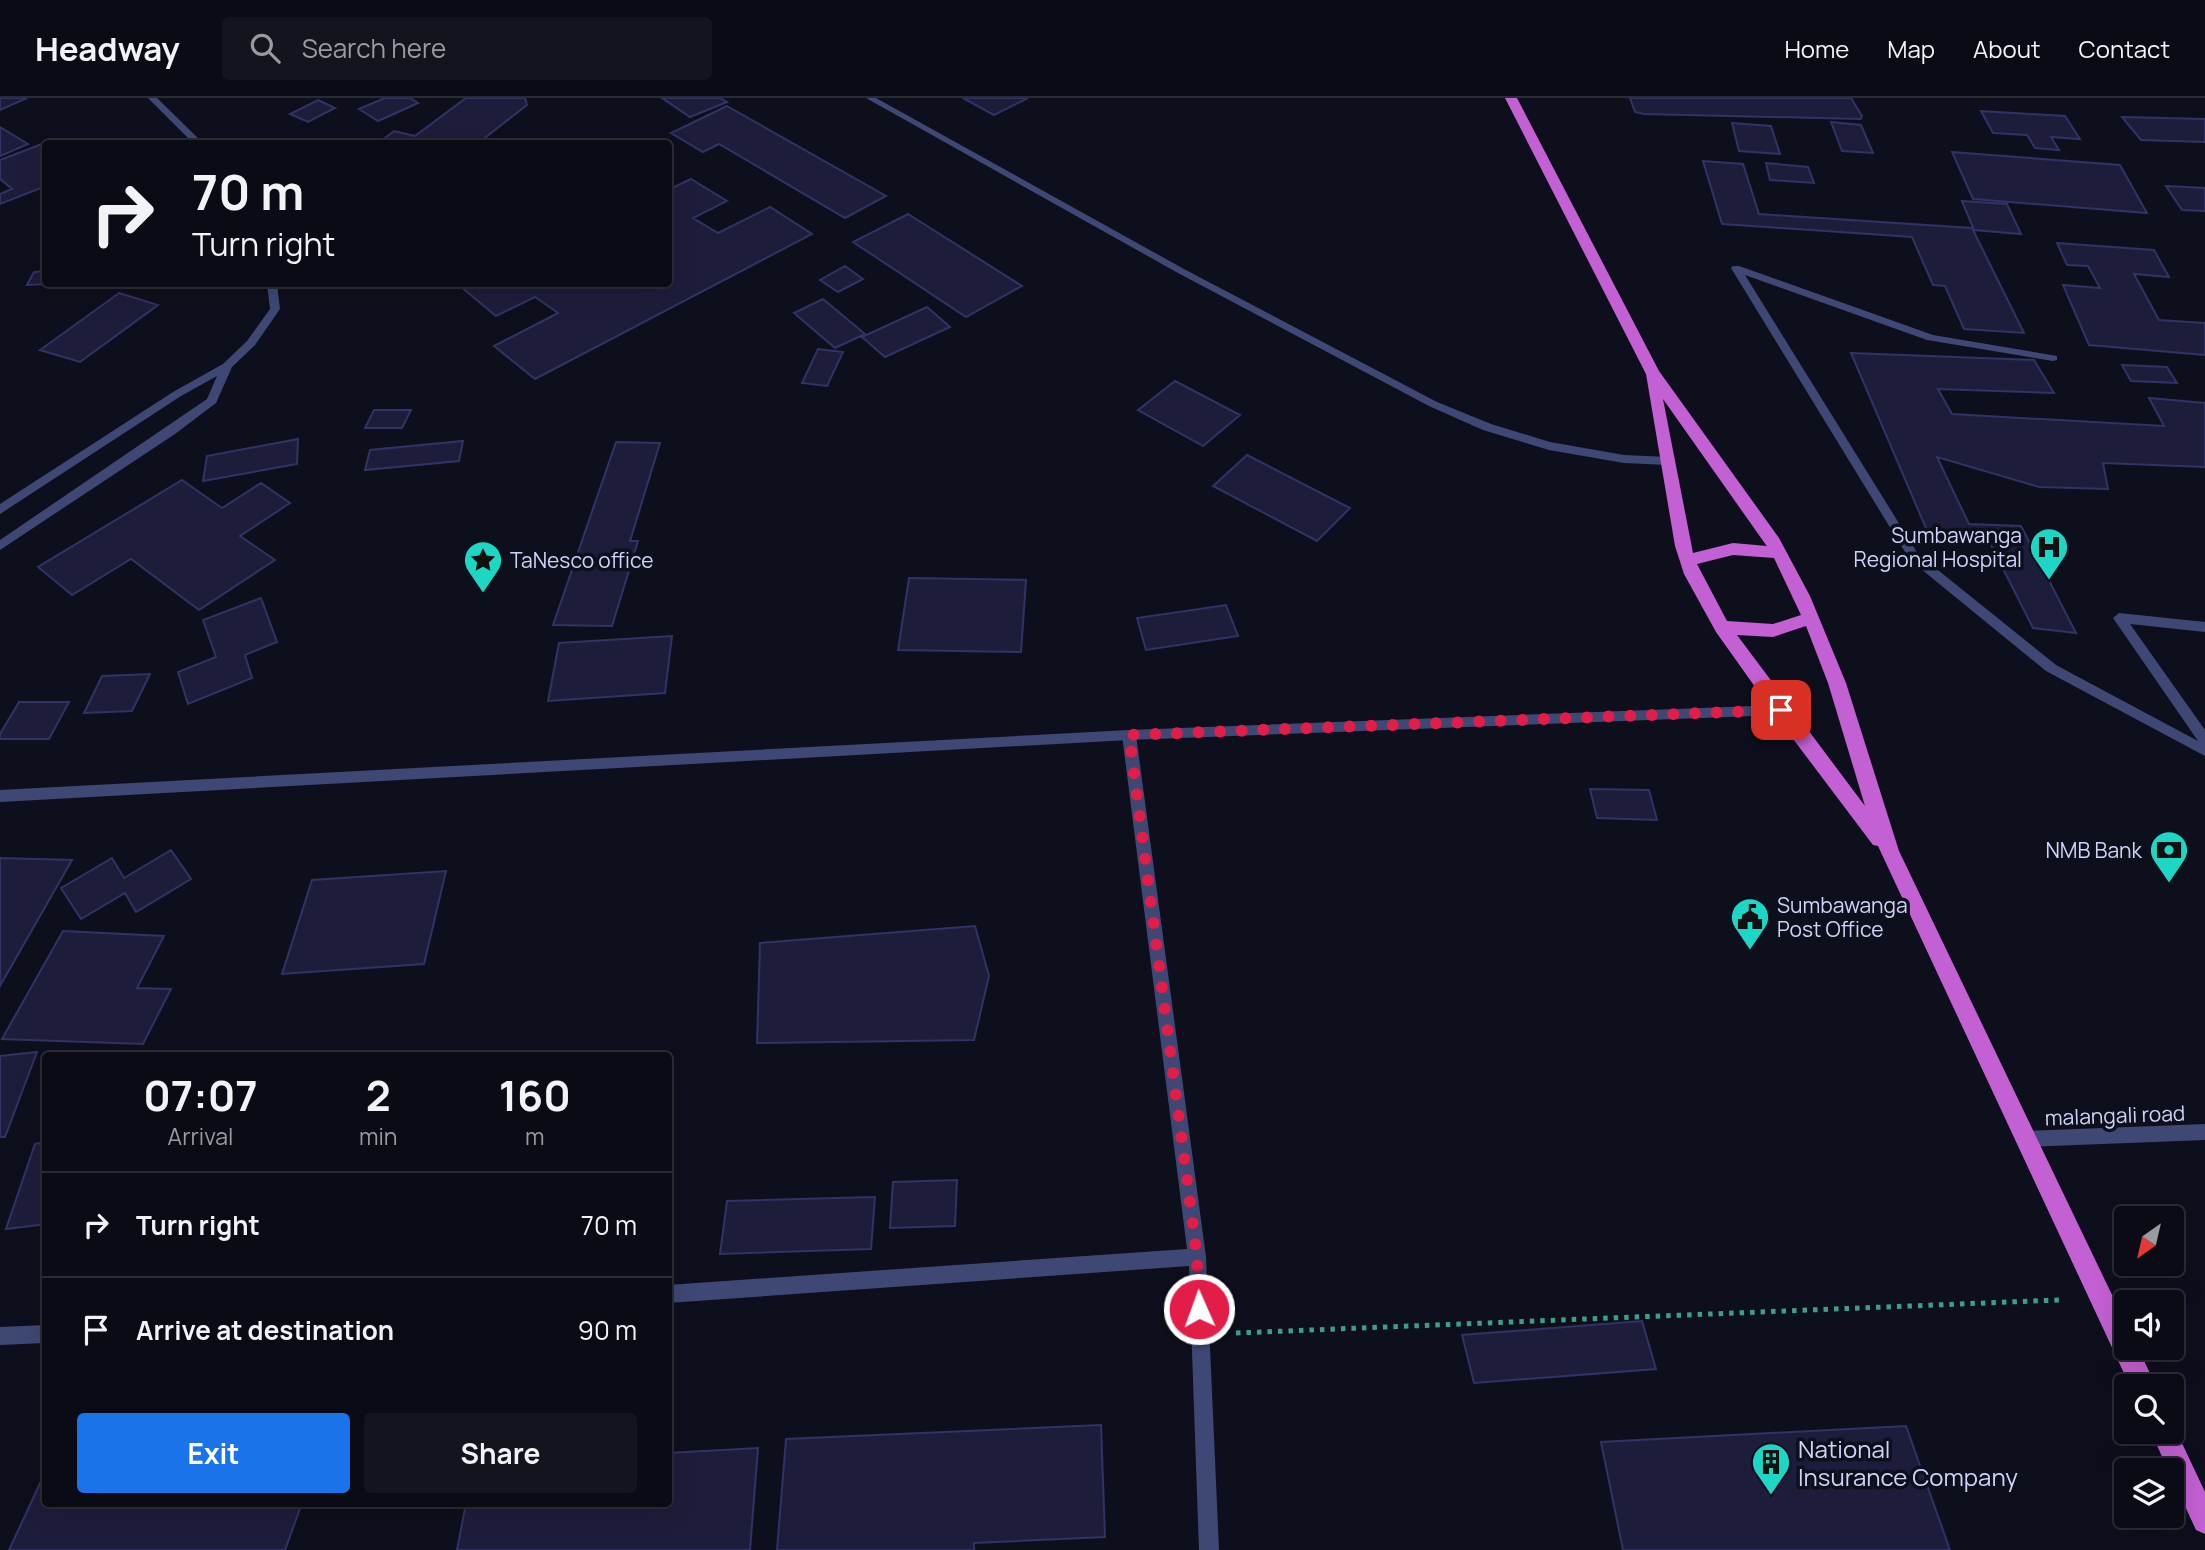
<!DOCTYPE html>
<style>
:root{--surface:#0a0b15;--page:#13141e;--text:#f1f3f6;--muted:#999ba0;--line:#2a2b34;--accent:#1a73e8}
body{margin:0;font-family:Manrope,sans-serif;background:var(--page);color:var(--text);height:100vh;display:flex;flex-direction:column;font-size:26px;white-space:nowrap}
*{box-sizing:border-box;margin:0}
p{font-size:23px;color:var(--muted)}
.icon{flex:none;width:38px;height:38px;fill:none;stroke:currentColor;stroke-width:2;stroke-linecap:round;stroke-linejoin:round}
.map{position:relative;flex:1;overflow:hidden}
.panel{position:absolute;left:42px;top:954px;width:630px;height:455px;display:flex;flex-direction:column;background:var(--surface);border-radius:7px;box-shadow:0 7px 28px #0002,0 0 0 2px var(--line)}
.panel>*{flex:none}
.guide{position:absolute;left:42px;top:42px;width:630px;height:147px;border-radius:7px;box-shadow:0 7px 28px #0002,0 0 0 2px var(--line);background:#0a0b15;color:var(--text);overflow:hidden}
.needle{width:46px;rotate:214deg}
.controls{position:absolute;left:2114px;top:1108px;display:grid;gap:14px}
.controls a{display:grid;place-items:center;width:70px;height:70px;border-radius:7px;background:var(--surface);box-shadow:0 7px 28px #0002,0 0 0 2px var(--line);font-size:35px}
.pin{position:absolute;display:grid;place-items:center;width:60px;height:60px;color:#fff;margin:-30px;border-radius:14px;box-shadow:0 4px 10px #0006}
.me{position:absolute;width:77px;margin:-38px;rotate:358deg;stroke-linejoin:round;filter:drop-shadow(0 0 5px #0008)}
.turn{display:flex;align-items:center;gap:24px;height:147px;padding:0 35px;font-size:32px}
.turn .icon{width:91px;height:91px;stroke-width:2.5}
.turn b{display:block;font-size:49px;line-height:60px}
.eta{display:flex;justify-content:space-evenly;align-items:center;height:119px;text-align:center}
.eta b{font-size:42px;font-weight:700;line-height:49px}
.button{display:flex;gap:14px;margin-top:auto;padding:14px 35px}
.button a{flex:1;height:80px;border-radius:7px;background:var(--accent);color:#fff;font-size:28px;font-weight:700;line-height:80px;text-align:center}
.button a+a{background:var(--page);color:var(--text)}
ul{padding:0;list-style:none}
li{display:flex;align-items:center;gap:21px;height:105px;padding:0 35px;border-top:2px solid var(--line)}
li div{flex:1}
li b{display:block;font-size:26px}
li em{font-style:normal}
header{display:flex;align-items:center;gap:42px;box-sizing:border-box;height:98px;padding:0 35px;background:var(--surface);border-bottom:2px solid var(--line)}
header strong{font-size:33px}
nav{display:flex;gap:38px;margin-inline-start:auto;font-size:24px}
.search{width:490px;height:63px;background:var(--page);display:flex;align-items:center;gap:18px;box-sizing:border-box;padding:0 24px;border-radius:7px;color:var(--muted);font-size:26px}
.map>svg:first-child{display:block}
.building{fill:#1d1d3b;stroke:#323264;stroke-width:2}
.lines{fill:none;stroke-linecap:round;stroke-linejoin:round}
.path{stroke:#3ca085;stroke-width:5;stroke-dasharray:4.5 6;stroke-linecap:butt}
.service{fill:#3f4875;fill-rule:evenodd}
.minor{fill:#3f4875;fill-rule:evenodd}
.tertiary{fill:#3f4875;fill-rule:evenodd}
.trunk{fill:#c360d3;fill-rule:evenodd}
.route{stroke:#e11d48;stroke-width:12;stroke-dasharray:0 21.6}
.labels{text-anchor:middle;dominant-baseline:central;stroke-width:7;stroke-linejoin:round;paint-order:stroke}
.poi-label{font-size:21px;fill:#d0d3f9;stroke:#0e0f1c;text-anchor:end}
.street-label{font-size:21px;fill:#d0d3f9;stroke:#0e0f1c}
.near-poi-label{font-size:24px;fill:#d0d3f9;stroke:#0e0f1c;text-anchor:start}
</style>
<header>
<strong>Headway</strong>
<div class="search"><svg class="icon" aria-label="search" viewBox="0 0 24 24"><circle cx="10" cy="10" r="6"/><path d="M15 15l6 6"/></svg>Search here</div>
<nav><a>Home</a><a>Map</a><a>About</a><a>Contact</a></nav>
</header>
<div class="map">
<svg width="2205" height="1452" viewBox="0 0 2205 1452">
<rect width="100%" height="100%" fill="#0e0f1c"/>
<!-- building -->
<path class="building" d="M0 0H27L0 12Z
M385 0H410L418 5 378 23 359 11Z
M466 0H525L527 7 477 46H377L394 33 415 38Z
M662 0H720L727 4 690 19Z
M963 0H1028L994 17Z
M1630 0H1851L1862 18 1861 21 1644 16 1635 14Z
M318 2 335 10 308 24 290 16Z
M727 8 886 98 845 120 719 46 703 54 671 35Z
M1981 13 2065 18 2080 41 2051 39 2059 52 2035 50 2027 37 1993 35Z
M2122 19 2205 21V44L2141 42Z
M1831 24 1861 27 1873 55 1842 53Z
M1732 25 1771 28 1780 56 1739 53Z
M0 29 28 46 0 58Z
M42 46 46 49V88L0 106V96L12 91 0 81V62Z
M1952 54 2120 67 2147 115 1973 101Z
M1703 63 1743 66 1759 116 1972 130 2024 235 1964 231 1945 188 1933 187 1912 139 1722 126Z
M1766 65 1808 69 1814 85 1770 82Z
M691 81 727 103 693 120 718 135 770 109 812 136 535 281 494 248 558 215 535 199 496 218 460 188 465 186H668V92Z
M2166 88 2205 90V113L2182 112Z
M1962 103 2007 106 2021 136 1974 132Z
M908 116 1022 188 966 219 853 144Z
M2057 145 2154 152 2169 179 2134 176 2159 222 2205 225V257L2089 247 2063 187 2100 190 2088 168 2067 167Z
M845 168 863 181 838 194 820 182Z
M46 173V186L27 187 34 174Z
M119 195 158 207 80 264 40 252Z
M823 201 865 236 835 250 794 215Z
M927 209 950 229 885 259 862 239Z
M818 251 843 254 827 288 802 285Z
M1851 255 2034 262 2054 295 1938 291 1952 316 2164 328 2149 300 2205 305V369L2103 365 2108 391 2039 389 1937 359 1969 426 2021 428 2076 535 2033 530 1986 437 1928 435Z
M2122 267 2167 269 2177 285 2131 283Z
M1175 283 1240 317 1203 348 1138 312Z
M374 312H411L402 330H365Z
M298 341 297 366 203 383 207 358Z
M463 343 459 363 365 372 370 352Z
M616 344 660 345 630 443H638L612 528 553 527Z
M1247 357 1350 410 1317 443 1213 388Z
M182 382 222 410 261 385 290 405 240 438 275 462 199 512 131 461 72 497 38 469Z
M909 480 1026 482 1021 554 898 552Z
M261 500 277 544 245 557 252 580 188 606 178 574 216 559 203 522Z
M1226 507 1238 538 1146 552 1137 520Z
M672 538 665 595 548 603 559 545Z
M150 576 132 613 84 615 102 578Z
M19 604H69L49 641H0V636Z
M1590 691 1649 692 1657 722 1597 720Z
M171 752 191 781 136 814 125 795 81 821 61 790 112 760 124 780Z
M0 760 72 762 0 888Z
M446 773 424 866 282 876 312 782Z
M975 828 989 878 974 942 757 945 760 845Z
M63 833 164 838 137 890 171 891 143 946 2 941Z
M37 954 5 1039H0V958Z
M46 1044V1126L6 1131 35 1046Z
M957 1082 955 1128 890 1130 893 1084Z
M875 1099 871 1151 720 1156 727 1103Z
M1642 1223 1656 1271 1474 1285 1462 1237Z
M1101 1327 1105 1439 974 1445V1452H777L786 1341Z
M1906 1328 1950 1452H1623L1601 1344Z
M758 1350 750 1452H457L466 1405H668V1355Z
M42 1381H46V1405H302L285 1452H9Z"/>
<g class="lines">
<!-- path -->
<path class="path" d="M1236 1235 2059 1202"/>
<!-- service -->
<path class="service" d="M866 0H876L1184 171 1437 304 1491 326 1550 344 1624 357 1668 359 1674 363 1668 367 1624 365 1549 352 1483 332 1429 308 1178 175Z
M1733 168H1739L1933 237 2057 258V262L2053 263 1927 242 1745 177 1918 456 2056 567 2198 643 2113 520 2119 515 2205 524V534L2130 526 2205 632V658L2046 573 1910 462 1731 170Z"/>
<!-- minor -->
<path class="minor" d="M148 0H157L204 46H194Z
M267 186H277L280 211 255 247 232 269 216 305 175 336 0 452V442L207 301 217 278 181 298 0 416V406L173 294 223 266 247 243 270 211Z
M1129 632 1136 637 1206 1159 1219 1452H1199L1189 1168 668 1205V1187L1187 1151 1122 637Z
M46 1227V1245L0 1247V1229Z"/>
<!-- tertiary -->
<path class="tertiary" d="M1781 607 1788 612 1781 617 1129 642 0 704V692L1129 632Z
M2205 1026V1042L2027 1049 2021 1047 2019 1041 2021 1035 2027 1033Z"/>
<!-- trunk -->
<path class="trunk" d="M1505 0H1517L1659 273 1779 440 1810 498 1846 585 1899 753 2126 1226V1250H2138L2156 1288H2130L1878 748 1873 747 1775 617 1716 534 1684 476 1675 448 1646 276ZM1663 301 1766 447 1767 448 1733 445 1693 455ZM1733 457 1774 460 1801 517 1773 526 1727 523 1697 466ZM1806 528 1828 585 1865 708 1737 537 1773 539Z
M2172 1324 2205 1394V1436L2196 1432 2172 1380V1372H2168L2151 1334H2172Z"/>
</g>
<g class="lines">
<!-- route -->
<path class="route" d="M1199 1211 1197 1159 1129 637 1781 612"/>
</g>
<!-- icons -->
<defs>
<g id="hospital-pin" transform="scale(2.0125)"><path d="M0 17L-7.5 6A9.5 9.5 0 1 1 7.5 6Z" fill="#1dd7c4" stroke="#0e0f1c"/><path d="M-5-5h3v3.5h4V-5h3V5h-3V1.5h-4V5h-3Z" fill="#111"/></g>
<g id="sight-pin" transform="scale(2.0125)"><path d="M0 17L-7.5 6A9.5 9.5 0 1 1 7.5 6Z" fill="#1dd7c4" stroke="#0e0f1c"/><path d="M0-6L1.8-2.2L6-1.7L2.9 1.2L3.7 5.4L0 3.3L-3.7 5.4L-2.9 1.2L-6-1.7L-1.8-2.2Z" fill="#111"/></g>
<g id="bank-pin" transform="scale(2.0125)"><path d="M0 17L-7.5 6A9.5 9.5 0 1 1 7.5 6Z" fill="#1dd7c4" stroke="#0e0f1c"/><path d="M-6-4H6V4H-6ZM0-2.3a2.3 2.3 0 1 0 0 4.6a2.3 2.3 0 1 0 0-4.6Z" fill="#111"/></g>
<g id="civic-pin" transform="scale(2.0125)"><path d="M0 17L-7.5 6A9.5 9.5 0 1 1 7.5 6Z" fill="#1dd7c4" stroke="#0e0f1c"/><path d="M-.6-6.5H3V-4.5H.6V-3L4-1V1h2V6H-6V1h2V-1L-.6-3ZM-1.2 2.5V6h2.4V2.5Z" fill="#111"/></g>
<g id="building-pin" transform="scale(2.0125)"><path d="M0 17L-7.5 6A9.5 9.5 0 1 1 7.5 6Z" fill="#1dd7c4" stroke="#0e0f1c"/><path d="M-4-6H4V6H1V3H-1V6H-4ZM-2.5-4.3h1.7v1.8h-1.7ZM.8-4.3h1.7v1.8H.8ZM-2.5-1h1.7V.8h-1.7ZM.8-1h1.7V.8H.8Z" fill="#111"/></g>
</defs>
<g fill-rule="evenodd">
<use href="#hospital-pin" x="2049" y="449"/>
<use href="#sight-pin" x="483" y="462"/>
<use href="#bank-pin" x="2169" y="752"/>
<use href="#civic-pin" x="1750" y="819"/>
<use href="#building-pin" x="1771" y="1364"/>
</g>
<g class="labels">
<!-- poi labels -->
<g class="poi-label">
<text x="2022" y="437">Sumbawanga<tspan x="2022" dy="24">Regional Hospital</tspan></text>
<text x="510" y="462" text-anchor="start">TaNesco office</text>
<text x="2142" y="752">NMB Bank</text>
<text x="1777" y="807" text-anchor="start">Sumbawanga<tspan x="1777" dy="24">Post Office</tspan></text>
</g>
<!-- street labels -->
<g class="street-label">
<text transform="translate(2115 1017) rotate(-2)">malangali road</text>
</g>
<!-- near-poi labels -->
<g class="near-poi-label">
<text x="1798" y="1350">National<tspan x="1798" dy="28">Insurance Company</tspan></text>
</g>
</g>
</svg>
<div class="controls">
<a><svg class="needle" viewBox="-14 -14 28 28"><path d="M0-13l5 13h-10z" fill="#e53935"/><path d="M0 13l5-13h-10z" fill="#999ba0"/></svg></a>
<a><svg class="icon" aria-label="sound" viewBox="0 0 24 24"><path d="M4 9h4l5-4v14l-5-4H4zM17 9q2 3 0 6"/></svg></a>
<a><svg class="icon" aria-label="search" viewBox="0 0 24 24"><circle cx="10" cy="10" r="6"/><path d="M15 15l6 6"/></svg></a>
<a><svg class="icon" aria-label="layers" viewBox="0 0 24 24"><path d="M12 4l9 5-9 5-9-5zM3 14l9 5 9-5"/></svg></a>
</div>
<div class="pin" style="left:1781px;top:612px;background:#d93025"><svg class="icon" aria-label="arrive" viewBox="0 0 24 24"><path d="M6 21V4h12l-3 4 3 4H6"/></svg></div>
<svg class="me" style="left:1199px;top:1211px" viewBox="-20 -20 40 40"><circle r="17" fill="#e11d48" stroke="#fff" stroke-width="3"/><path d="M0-11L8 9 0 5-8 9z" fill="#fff"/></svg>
<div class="guide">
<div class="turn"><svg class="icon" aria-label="right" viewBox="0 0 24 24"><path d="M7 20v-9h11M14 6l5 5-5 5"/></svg><div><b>70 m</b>Turn right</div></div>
</div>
<section class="panel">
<div class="eta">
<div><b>07:07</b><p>Arrival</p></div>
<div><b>2</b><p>min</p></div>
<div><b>160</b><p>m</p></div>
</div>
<ul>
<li><svg class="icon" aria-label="right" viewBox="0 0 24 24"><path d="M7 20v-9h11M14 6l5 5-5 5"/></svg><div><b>Turn right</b></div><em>70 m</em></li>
<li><svg class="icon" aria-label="arrive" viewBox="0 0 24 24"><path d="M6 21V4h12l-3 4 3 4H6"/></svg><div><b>Arrive at destination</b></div><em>90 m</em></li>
</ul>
<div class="button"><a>Exit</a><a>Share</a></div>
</section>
</div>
